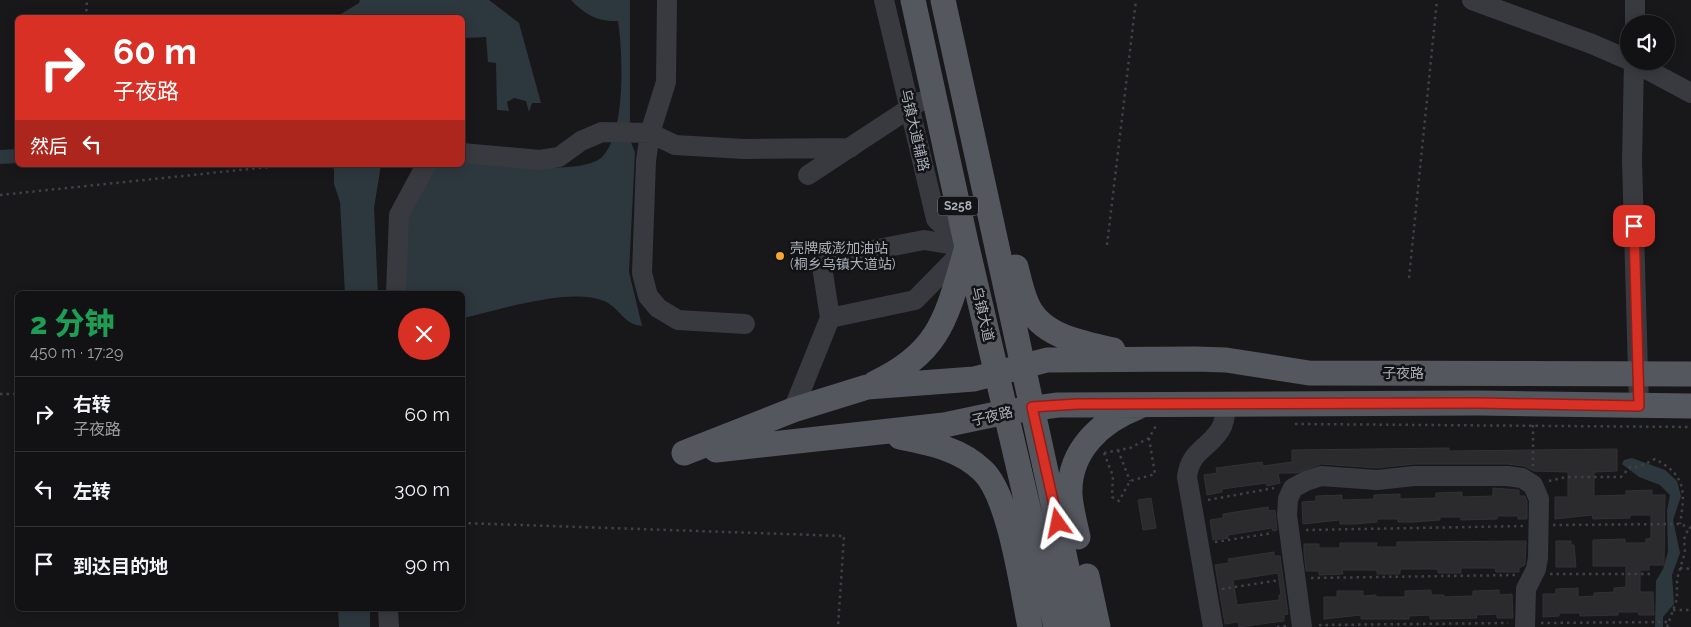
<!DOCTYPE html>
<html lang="zh">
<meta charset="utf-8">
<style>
:root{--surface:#121214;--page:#1f2022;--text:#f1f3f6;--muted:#9c9ea0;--line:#313234}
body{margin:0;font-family:Raleway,"Noto Sans SC",sans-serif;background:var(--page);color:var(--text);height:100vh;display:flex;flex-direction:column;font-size:19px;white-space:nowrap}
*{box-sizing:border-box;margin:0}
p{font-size:16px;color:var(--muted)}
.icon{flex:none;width:28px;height:28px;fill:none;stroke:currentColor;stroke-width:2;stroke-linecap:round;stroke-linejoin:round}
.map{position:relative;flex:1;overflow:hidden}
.panel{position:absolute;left:15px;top:291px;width:450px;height:320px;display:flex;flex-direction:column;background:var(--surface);border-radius:8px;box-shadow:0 2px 12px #0003,0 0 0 1px var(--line)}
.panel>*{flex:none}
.hud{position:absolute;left:15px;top:15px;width:450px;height:152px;border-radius:8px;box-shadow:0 2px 12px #0003,0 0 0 1px var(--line);background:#d93025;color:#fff;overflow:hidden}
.fabs{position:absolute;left:1620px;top:15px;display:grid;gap:10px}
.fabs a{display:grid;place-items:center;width:55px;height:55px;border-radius:50%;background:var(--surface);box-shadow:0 2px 12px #0003,0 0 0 1px var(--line);font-size:25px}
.pin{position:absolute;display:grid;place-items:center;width:42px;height:42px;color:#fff;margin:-21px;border-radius:10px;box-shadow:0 2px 8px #0006}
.me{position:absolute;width:55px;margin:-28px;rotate:348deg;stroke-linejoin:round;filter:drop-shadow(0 0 4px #0008)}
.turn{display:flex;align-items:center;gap:18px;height:105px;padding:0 15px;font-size:22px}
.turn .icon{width:65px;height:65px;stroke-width:2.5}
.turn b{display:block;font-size:35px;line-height:42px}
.then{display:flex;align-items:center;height:48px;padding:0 15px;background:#0003;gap:10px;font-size:19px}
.round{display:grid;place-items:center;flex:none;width:52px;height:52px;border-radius:26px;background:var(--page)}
.head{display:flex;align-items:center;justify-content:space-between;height:85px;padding:0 15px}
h1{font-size:30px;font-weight:800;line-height:38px;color:#1e9e55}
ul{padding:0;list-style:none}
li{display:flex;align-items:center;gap:15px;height:75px;padding:0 15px;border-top:1px solid var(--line)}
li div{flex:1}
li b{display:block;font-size:19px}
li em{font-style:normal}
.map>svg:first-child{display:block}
.water{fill:#2d383e}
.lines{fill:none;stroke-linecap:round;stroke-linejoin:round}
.canal{stroke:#2d383e;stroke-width:14}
.building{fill:#2b2b2e;stroke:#323236;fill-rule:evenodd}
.path{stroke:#3e4146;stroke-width:2.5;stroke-dasharray:2.5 4;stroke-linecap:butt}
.minor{stroke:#383a3f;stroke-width:20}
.major{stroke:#54575e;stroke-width:25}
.route-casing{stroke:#8d1f18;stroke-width:12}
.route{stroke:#d93025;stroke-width:9}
.poi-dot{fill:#f7a632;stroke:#131315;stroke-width:2}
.labels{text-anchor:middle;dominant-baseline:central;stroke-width:5;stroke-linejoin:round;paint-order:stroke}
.shield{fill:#131315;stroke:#7c8188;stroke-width:1}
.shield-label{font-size:12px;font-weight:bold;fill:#a9b0ba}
.street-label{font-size:14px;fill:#a9b0ba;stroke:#131315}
.poi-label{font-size:14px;fill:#a9b0ba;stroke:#131315;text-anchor:start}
</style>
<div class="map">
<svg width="1691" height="627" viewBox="0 0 1691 627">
<rect width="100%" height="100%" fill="#18181a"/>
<!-- water -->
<path class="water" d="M360 0H489L519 23 541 103H532L529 112 526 101 514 98 507 102 509 111 497 110 496 63 488 62 486 37 463 38 462 18 336 17 359 3Z
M571 0H630V140L635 152 629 272 642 326C624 325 619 307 604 301 570 287 499 310 463 318L462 294H405L406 233 410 208 434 166 462 165 463 157C489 164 581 177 602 157 626 134 623 52 618 21 598 22 584 14 571 0Z
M327 165H381L374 208 378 294H345L340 202 334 184V169Z
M1632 458 1665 470 1677 481 1681 496 1673 520 1680 553 1672 575 1674 604 1663 617V627H1655L1656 581 1663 569 1668 552 1667 511 1670 495 1660 485 1639 477 1622 464 1624 460Z
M338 609H370V627H339Z"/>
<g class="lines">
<!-- canal -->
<path class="canal" d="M0 157 18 156"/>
</g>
<!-- building -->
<path class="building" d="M1449 448V451L1617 449V471L1594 472V496L1626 495V491L1652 490V495H1665L1664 565H1649V570H1640V592H1653L1654 615H1639L1638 612H1618V615L1580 616V613H1559V616L1543 617V594H1556V589L1578 588V597L1594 596V593L1614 592V588L1626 587V566H1593V540L1625 539V543H1646V539L1651 538V515H1630V518L1593 519 1592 515 1555 519V497H1568V472L1534 471 1524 466 1507 464H1414L1377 468 1321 464 1297 473H1278L1280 483 1267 486 1266 483 1222 489V492L1207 495 1204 475 1217 473 1216 468 1262 462 1263 466 1292 462V450Z
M1493 488 1519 490V496H1525L1527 501V519H1518V516H1497V519L1461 520V517H1440V520L1413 522H1398V519H1377V522L1356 524H1340V520L1303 524 1302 502 1316 501V496L1342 495V500L1374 499V495L1400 494V499L1436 498V493L1462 492V497L1493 496Z
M1151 498 1156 528 1143 530 1138 500Z
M1268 507 1269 511 1275 510 1277 530 1273 531 1272 528 1228 535V538L1213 540 1210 520 1223 518V514Z
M1526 541 1525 565 1519 568V572H1496L1495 568H1461V573H1438V569H1400V574H1377V570H1342L1343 574 1319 575V571H1306L1304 552V544H1319V548H1340V543H1377L1376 547H1397V542Z
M1556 541H1571V545H1574L1576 567H1556Z
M1274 552V556H1280L1288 614 1284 615V621L1239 627 1238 622 1225 624 1215 565 1229 563 1228 559ZM1278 573 1281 595H1279V600L1237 605 1233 580Z
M1431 590V595H1444V597L1473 596V591L1499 590V595L1512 594 1513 618H1497V614L1476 615 1477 618 1430 619V615L1409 616V619H1361V615L1324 619V597H1337V591H1363V596L1376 595V597H1405V591Z"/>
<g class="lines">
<!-- path -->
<path class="path" d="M86 18 87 0
M0 195 269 167
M1107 245 1136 0
M1409 278 1437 0
M0 394H18
M1295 424 1691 427
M1533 425V466
M1118 450 1130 481
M1104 453 1130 448 1149 438 1157 424
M1104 453 1113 476 1112 497 1119 501 1130 481 1155 474 1149 438
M1549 481 1566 477H1621L1630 467H1639L1655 459C1687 476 1685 492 1680 524
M1208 500 1274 488
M462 523 844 536 838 627
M1553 525 1680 524 1691 528
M1306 530 1523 526
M1215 542 1273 533
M1680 568 1691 569
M1550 574H1651
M1311 578 1515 575
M1222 589 1280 580
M1673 610H1691
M1541 623 1667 622
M1319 625 1508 623
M1277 627 1286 626
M1667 627 1677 599V579L1685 552 1684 539 1689 527"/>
<!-- minor -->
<path class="minor" d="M667 0 666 82 650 133 646 161 642 273 648 296 658 308 678 320 745 324
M884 0 936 219 967 247
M1472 0 1592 44 1629 60
M1635 24V0
M1631 61 1691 93
M1634 61 1632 161 1639 406
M462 153 540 160 559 157 581 141 602 132 650 133 675 145 744 149 850 148
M808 175 919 102
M396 294 399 215 426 165
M830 318 915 300 967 247
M793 410 830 318 821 260 924 240 967 247
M388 609 389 627
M1213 627 1187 477C1190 451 1207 450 1220 430 1225 423 1225 413 1226 404
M1302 627 1287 515 1288 499 1293 488 1306 481 1321 476 1377 480 1414 476H1507L1522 478 1533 485 1539 499 1538 558 1536 569 1526 589 1525 627"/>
<!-- major -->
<path class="major" d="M913 0 967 247 1056 627
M943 0 1080 627
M1016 267C1019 279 1022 293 1027 304 1041 337 1083 343 1113 350
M875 383C943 351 947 314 967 247
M900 437C930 443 961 449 983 471 1010 497 1022 589 1030 627
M716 450 944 425 1006 412 1058 405 1479 403 1691 406
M684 453 793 410 867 387 974 379 1047 360 1195 359 1226 360 1309 373 1691 374
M1078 537C1075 523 1071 509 1070 495 1068 451 1101 421 1138 407
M1087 576 1098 627"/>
</g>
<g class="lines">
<!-- route casing -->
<g class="route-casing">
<path id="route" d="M1058 523 1032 407 1077 404 1479 403 1639 406 1634 226"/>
</g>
<!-- route -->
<use href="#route" class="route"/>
</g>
<!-- markers -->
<circle class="poi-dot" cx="780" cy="256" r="5"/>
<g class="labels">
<!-- shield labels -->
<rect class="shield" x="938" y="196.5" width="40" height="19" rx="4"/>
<g class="shield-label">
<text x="958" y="206">S258</text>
</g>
<!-- street labels -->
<g class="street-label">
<text transform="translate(915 130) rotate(77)">乌镇大道辅路</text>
<text transform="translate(983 314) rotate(77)">乌镇大道</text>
<text x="1403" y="373">子夜路</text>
<text transform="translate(992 416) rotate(-13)">子夜路</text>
</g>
<!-- poi labels -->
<g class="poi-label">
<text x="790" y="248">壳牌威澎加油站<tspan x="790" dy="16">(桐乡乌镇大道站)</tspan></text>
</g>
</g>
</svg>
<div class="fabs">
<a><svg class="icon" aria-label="sound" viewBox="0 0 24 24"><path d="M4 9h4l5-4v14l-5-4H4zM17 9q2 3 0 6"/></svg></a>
</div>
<div class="pin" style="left:1634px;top:226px;background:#d93025"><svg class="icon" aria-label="arrive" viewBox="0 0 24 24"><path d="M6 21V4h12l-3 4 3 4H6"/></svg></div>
<svg class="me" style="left:1058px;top:523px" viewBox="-20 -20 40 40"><path d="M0-17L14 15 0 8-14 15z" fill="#d93025" stroke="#fff" stroke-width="4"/></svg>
<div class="hud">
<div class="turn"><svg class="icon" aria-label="right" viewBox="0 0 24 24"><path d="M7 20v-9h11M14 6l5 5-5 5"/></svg><div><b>60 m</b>子夜路</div></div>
<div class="then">然后<svg class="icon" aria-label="left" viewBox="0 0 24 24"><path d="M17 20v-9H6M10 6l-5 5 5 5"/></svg></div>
</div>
<section class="panel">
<div class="head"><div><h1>2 分钟</h1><p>450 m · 17:29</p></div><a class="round" style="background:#d93025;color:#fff"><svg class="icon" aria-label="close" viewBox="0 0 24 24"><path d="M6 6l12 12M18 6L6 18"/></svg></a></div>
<ul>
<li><svg class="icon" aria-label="right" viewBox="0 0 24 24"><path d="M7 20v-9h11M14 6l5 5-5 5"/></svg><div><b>右转</b><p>子夜路</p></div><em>60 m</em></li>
<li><svg class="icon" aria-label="left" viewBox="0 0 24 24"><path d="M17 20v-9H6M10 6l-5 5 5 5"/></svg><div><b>左转</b></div><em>300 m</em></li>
<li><svg class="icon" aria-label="arrive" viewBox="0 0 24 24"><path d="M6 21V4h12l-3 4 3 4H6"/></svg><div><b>到达目的地</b></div><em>90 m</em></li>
</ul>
</section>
</div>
